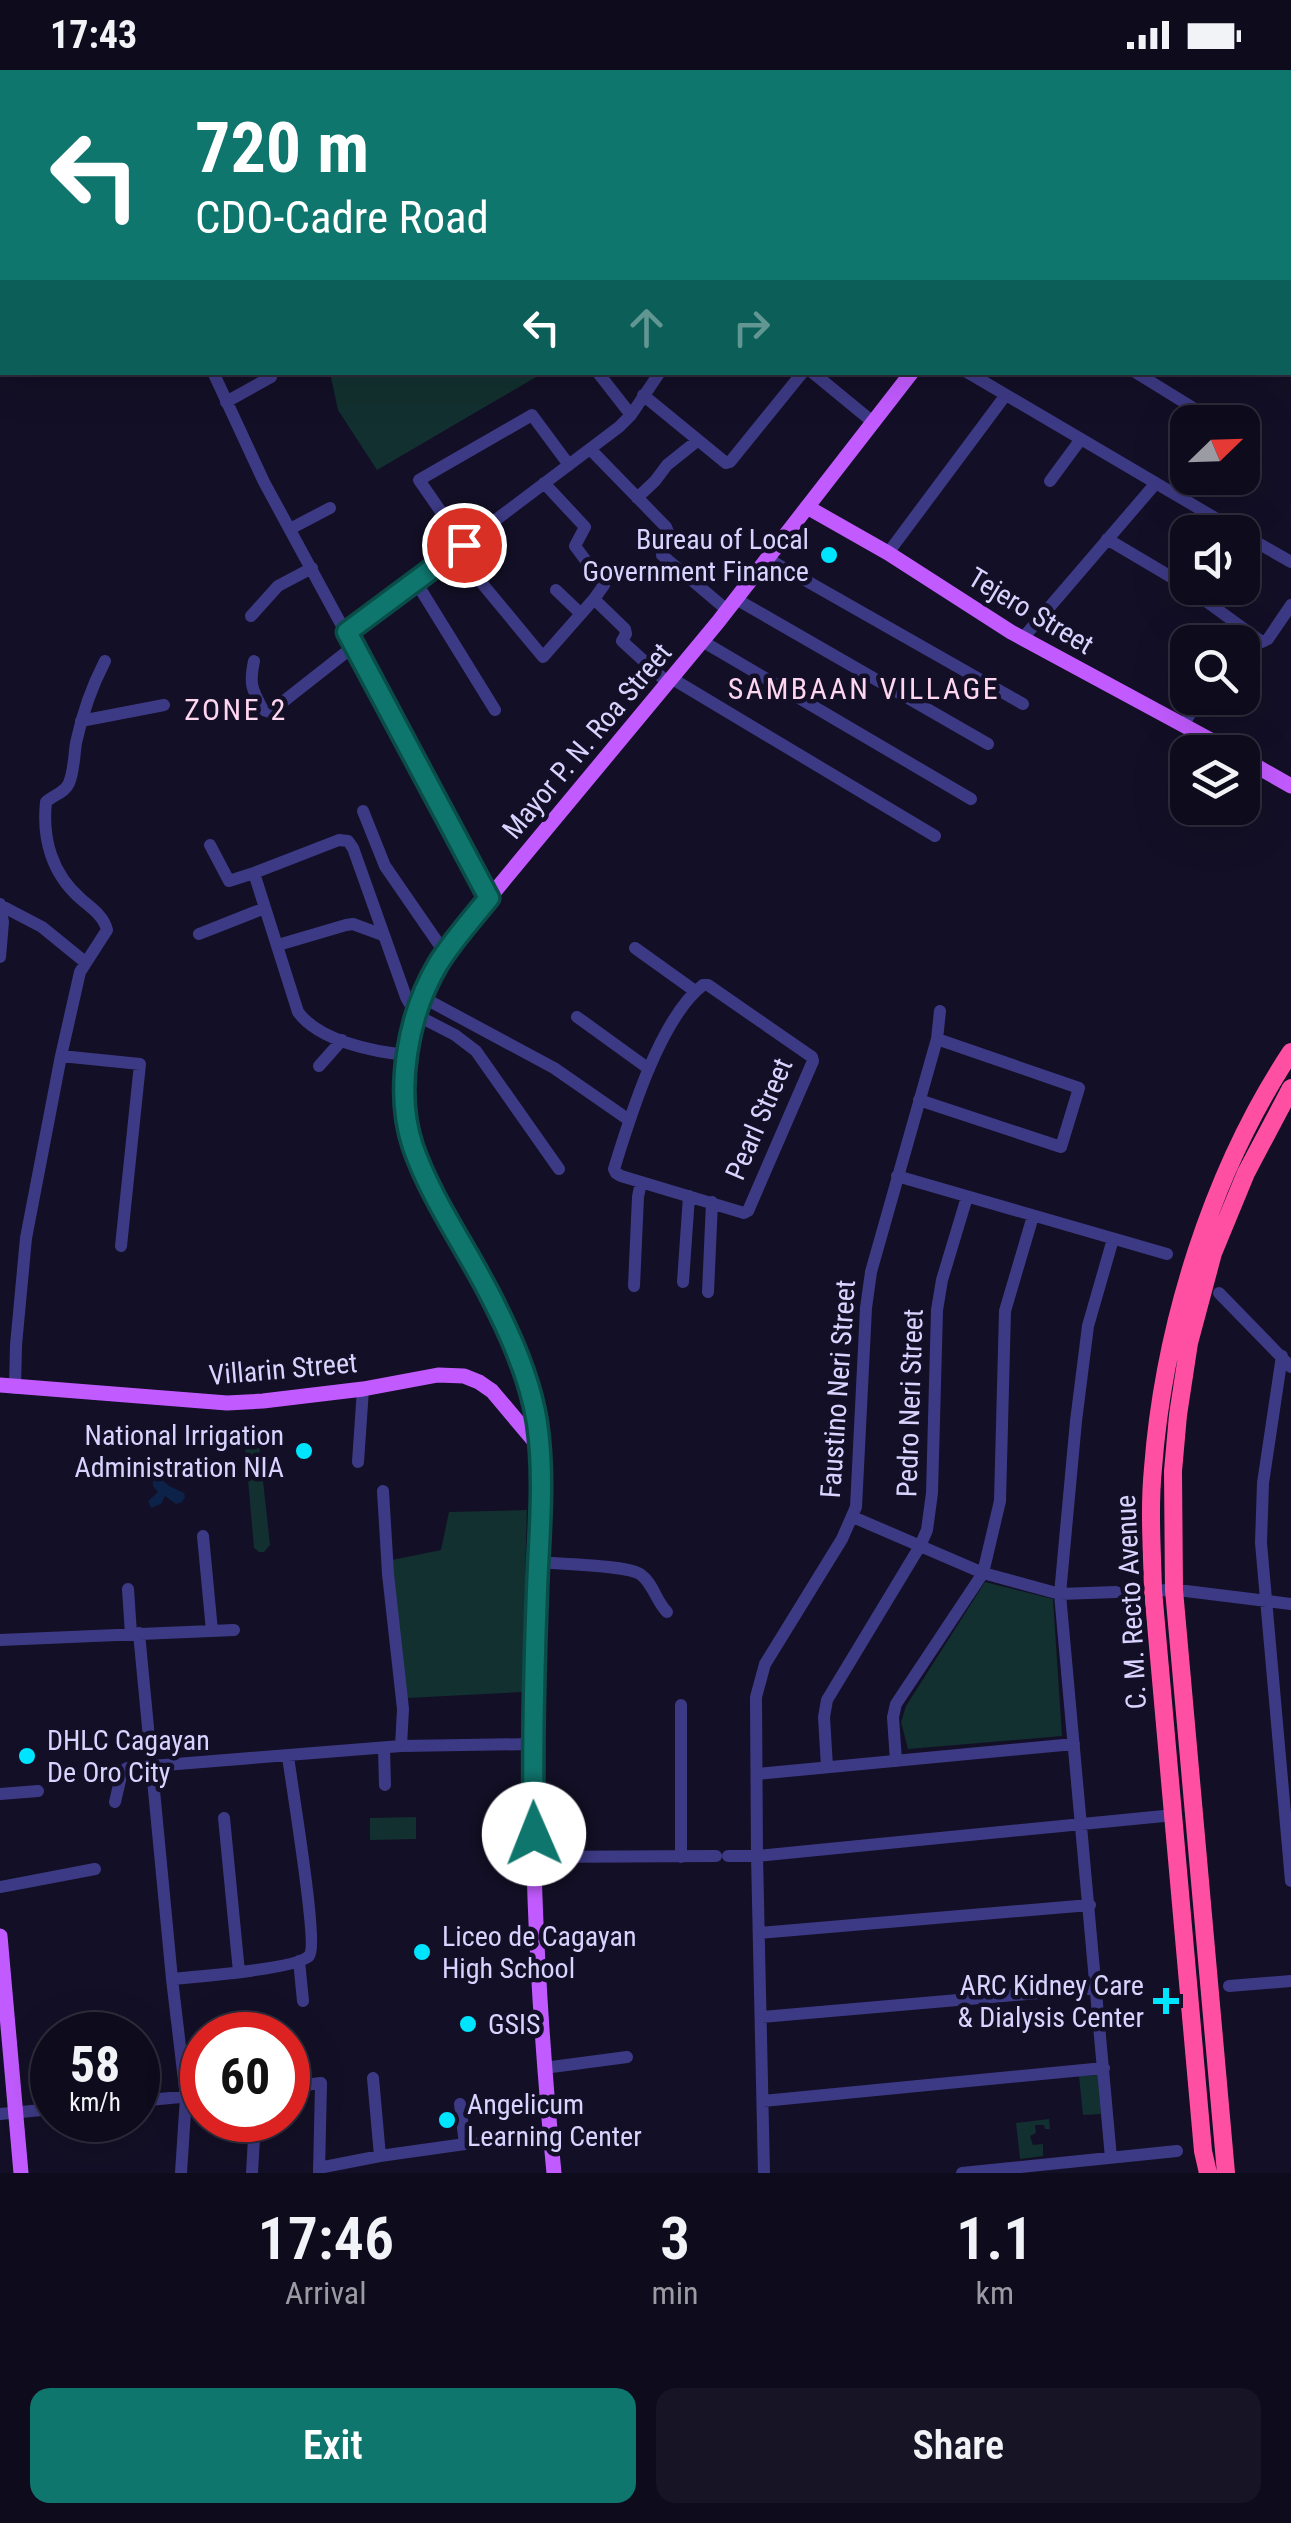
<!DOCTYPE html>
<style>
:root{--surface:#0e0b1c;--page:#171425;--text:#f1f3f6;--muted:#9b9ba3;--line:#2e2b3b;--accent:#0f766e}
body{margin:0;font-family:"Roboto Condensed",sans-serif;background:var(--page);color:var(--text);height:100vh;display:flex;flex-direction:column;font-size:38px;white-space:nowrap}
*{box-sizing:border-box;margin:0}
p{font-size:32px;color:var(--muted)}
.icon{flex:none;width:55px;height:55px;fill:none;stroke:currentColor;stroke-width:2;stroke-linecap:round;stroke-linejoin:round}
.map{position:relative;height:2103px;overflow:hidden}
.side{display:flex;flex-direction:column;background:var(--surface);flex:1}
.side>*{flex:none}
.guide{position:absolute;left:0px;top:0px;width:1292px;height:305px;box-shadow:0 10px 40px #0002,0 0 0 2px var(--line);background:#0f766e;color:#fff;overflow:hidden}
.needle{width:65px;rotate:67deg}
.tools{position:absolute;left:1170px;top:335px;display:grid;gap:20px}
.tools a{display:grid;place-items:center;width:90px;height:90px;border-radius:20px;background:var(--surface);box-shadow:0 10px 40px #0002,0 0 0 2px var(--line);font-size:50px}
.speed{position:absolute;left:30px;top:1942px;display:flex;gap:20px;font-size:50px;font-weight:700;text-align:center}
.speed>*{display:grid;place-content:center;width:130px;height:130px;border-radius:50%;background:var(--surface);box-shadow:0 10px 40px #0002,0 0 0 2px var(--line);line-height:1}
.speed small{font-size:25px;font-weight:400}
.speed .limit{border:15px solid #d22;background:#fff;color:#111}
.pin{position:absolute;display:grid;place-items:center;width:85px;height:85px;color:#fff;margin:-42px;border:5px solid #fff;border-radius:50%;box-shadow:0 2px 10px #0007}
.me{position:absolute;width:110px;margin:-55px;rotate:359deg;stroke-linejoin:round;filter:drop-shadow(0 0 8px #0008)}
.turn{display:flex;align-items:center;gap:35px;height:210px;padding:0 30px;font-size:45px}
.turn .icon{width:130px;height:130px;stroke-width:2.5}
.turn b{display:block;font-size:70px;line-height:85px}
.lanes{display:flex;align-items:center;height:95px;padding:0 30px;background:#0003;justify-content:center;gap:50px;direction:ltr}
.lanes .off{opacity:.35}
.eta{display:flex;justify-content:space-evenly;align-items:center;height:170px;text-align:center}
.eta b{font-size:60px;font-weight:600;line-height:70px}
.button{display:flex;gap:20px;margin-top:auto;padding:20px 30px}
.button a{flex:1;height:115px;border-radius:20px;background:var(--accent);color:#fff;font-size:40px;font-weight:600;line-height:115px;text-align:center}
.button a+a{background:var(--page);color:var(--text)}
.status{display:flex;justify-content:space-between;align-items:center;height:70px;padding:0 50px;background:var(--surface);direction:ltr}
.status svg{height:28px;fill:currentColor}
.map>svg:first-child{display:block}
.green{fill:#12302f}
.water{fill:#0c2248}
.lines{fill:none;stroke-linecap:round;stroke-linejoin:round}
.minor{stroke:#3d3a85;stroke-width:12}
.major{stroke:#c25bff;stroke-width:15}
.highway{stroke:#ff4fa3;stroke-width:18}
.route-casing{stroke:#0a4d48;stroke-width:25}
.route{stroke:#0f766e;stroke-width:18}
.poi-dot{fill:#00e5ff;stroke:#130f26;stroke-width:4}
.labels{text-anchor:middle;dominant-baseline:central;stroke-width:9;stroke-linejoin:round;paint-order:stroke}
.poi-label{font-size:28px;fill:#d9d4ff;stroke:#130f26;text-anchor:start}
.street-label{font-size:28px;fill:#d9d4ff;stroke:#130f26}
.neighbourhood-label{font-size:30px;letter-spacing:2.5px;fill:#ffd6f0;stroke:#130f26}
</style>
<div class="status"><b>17:43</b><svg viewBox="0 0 49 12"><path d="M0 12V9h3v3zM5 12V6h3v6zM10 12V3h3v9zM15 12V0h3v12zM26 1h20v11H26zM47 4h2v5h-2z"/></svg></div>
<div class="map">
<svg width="1291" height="2103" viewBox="0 0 1291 2103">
<rect width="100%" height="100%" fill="#130f26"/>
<!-- green -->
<path class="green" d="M276 0H603L607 2H275Z
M642 0H960L957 2H639Z
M330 303V302L543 303 377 400 338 340Z
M259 1374 270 1475 264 1482H259L254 1478 245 1376Z
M527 1440 522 1622 407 1628 392 1490 441 1480 449 1442Z
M985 1512 1053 1529 1062 1666 908 1679 901 1652 906 1636Z
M416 1747V1769L370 1770V1748Z
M1098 2005 1101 2044 1083 2045 1079 2006Z
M1049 2049 1050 2059H1045L1044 2055H1035L1036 2063 1030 2066 1033 2075 1043 2074V2086L1020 2089 1016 2053Z"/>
<!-- water -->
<path class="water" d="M157 1408H160L169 1416 184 1423 185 1427 182 1432 176 1434 165 1426 161 1434 151 1438 148 1431 158 1422 153 1416V1411Z"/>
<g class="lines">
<!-- minor -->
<path class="minor" d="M1205 0 1208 2
M81 2V0
M257 2 258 0
M989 2 991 0
M1290 66 1291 67
M1290 175 1291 176
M1290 288 1291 289
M213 302 264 412 489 827
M812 302 874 353
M967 302 1239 462
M1135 302 1216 352
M599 304 631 345
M643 325 726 393 730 392 803 302
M226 332 271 307
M590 379 666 457 668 462 662 485 727 540
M1050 411 1081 369
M544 413 585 457 575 476 604 515 594 529 625 559 626 564 622 571 668 613
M637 428 655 411 667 395 697 371
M290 459 330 438
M1242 464 1291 492
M1107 469 1188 517
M464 475 419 410 532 345 569 395
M456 482 543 587 594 529
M888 483 1005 326
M768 489 1023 634
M416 512 495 640
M1188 518 1262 572 1268 569 1291 535
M556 520 580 543
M736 529 988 674
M251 546 278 516 312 498
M347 562 619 357 631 345 660 302
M1023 568 1156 413
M702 571 971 729
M1230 572 1239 556
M254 591C249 615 252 619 263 640L270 642 354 576
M671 608 935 766
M81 651 164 635
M1183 656 1199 628
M363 741 385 796 445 883
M210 775 229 811 254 803
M0 834 3 852 0 887
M0 835 42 857 85 892
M199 864 265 838
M278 875 346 855 353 854 383 865
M635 878 695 921
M703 915H708L812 987 813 991 748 1141 744 1143 621 1106 616 1103 614 1099C630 1047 660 948 703 915Z
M422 927 554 998 629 1050
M577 947 649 999
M408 985C374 982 319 971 298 942L254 803 339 770 348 771 353 778 406 927 416 945 455 965 476 981 559 1099
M61 986 140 994 121 1176
M319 996 342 970
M919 1030 1061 1077 1079 1018 937 969
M897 1106 1167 1184
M683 1212 689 1126
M634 1216 638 1127 641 1112
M708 1222 712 1132
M1219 1223 1291 1297
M1282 1286 1263 1413 1261 1473 1291 1811
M15 1318 16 1275 26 1168 61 986 80 902 107 860C104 846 91 838 81 829 52 804 42 769 46 732 53 725 65 723 69 713 74 701 74 686 76 673 82 645 92 616 105 591
M358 1392 363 1319
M383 1421 388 1504 403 1639 401 1676
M853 1447 983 1503 1060 1524 1116 1522
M203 1466 212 1561
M538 1492C558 1494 626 1495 640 1504 653 1513 656 1531 667 1542
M128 1519 131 1564
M1153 1520 1186 1521 1291 1534
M139 1563 172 1909 186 2027 181 2103
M0 1570 234 1560
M681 1635V1787
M384 1679 385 1715
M896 1691 893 1647 896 1634 983 1503 1000 1431 1005 1241 1033 1146
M827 1697 824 1647 827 1630 920 1476 927 1460 932 1423 937 1240 942 1210 967 1127
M757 1704 1074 1674
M0 1724 38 1721
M115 1732 122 1702 127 1698 401 1676 533 1674
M224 1748 239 1902
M728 1786H757L1174 1745
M534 1787 716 1786
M0 1817 95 1799
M759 1863 1090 1835
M299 1891 303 1931
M172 1909C194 1907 297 1899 309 1886 319 1875 291 1712 288 1686
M1229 1916 1291 1911
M761 1947 1097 1918
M544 1998 627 1987
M373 2008 380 2086
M288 2017 321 2013 319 2103
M138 2031 202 2025
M763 2031 1104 1998
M460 2034 465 2074
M0 2044 52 2039
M1111 2088 1060 1524 1076 1351 1088 1256 1113 1169
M319 2098 380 2086 465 2074 551 2070
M252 2103 255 2050
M764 2103 757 1786 756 1627 765 1594 842 1469 856 1437 866 1238 871 1202 937 969 940 941
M962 2103 1177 2081"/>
<!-- major -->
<path class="major" d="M1154 2 1156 0
M807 437 888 483 1011 562 1233 682
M1242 688 1291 716
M0 1315 227 1333 263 1331 363 1319 438 1305 464 1306 479 1312 492 1321 540 1378
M0 1866 21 2103
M554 2103C540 1959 531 1816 533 1671 534 1611 536 1550 538 1489 540 1437 545 1382 533 1330 520 1277 493 1226 465 1178 443 1140 415 1100 407 1055 403 1030 405 1006 409 980 415 941 429 909 450 875L718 552 912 302"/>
<!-- highway -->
<path class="highway" d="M1208 2103 1203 2081 1153 1520C1152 1479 1149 1439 1153 1398 1164 1256 1212 1101 1291 982
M1226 2103 1174 1520 1173 1401 1178 1345 1189 1273 1213 1183 1246 1103 1291 1018"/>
</g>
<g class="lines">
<!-- route casing -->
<g class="route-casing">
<path id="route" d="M464 475 347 562 489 828C472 849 453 870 438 894 408 944 394 1021 413 1077 433 1134 471 1184 497 1239 515 1275 531 1313 537 1353 545 1408 539 1465 537 1520 534 1601 532 1682 534 1764"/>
</g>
<!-- route -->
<use href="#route" class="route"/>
</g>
<!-- markers -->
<g class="poi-dot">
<circle cx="829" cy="485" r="10"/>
<circle cx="304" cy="1381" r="10"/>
<circle cx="27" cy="1686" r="10"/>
<circle cx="422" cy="1882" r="10"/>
<path d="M1161 1916h10v10h10v10h-10v10h-10v-10h-10v-10h10z"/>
<circle cx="468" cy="1954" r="10"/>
<circle cx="447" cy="2050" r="10"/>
</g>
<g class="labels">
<!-- poi labels -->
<g class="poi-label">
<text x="809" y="469" text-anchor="end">Bureau of Local<tspan x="809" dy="32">Government Finance</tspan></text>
<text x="284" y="1365" text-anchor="end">National Irrigation<tspan x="284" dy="32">Administration NIA</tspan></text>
<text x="47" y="1670">DHLC Cagayan<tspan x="47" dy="32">De Oro City</tspan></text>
<text x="442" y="1866">Liceo de Cagayan<tspan x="442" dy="32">High School</tspan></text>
<text x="1144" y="1915" text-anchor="end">ARC Kidney Care<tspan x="1144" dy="32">&amp; Dialysis Center</tspan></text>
<text x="488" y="1954">GSIS</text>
<text x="467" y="2034">Angelicum<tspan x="467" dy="32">Learning Center</tspan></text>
</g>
<!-- street labels -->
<g class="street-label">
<text transform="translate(1031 541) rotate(31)">Tejero Street</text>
<text transform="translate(587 671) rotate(-50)">Mayor P. N. Roa Street</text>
<text transform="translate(759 1049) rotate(-67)">Pearl Street</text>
<text transform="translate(283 1299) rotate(-5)">Villarin Street</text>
<text transform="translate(838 1319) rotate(-86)">Faustino Neri Street</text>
<text transform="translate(910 1333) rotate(-88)">Pedro Neri Street</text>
<text transform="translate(1131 1532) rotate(-93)">C. M. Recto Avenue</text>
</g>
<!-- neighbourhood labels -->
<g class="neighbourhood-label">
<text x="864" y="618">SAMBAAN VILLAGE</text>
<text x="236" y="639">ZONE 2</text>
</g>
</g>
</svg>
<div class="tools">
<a><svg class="needle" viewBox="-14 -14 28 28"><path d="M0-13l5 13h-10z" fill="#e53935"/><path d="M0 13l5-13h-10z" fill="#9b9ba3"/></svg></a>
<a><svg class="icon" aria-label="sound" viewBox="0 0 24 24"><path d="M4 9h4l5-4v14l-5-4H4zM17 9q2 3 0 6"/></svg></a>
<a><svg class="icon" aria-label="search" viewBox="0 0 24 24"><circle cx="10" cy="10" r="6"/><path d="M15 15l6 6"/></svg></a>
<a><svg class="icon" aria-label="layers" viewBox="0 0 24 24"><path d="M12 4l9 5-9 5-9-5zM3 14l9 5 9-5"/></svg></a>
</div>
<div class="speed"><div>58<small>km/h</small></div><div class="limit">60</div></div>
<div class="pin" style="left:464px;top:475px;background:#d93025"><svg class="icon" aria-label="arrive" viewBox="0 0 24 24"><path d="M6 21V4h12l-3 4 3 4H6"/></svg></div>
<svg class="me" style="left:534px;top:1764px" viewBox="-20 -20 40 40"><circle r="19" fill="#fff"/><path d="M0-13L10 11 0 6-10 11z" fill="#0f766e"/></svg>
<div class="guide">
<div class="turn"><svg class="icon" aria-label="left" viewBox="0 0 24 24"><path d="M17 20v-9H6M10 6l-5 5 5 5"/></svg><div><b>720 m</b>CDO-Cadre Road</div></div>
<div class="lanes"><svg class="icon" aria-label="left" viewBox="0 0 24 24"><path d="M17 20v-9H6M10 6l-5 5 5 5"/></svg><svg class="icon off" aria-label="ahead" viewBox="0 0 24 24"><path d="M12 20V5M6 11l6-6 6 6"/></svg><svg class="icon off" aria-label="right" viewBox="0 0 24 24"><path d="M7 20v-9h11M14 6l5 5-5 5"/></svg></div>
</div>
</div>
<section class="side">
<div class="eta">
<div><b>17:46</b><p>Arrival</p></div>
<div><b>3</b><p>min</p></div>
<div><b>1.1</b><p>km</p></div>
</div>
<div class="button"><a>Exit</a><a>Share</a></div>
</section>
